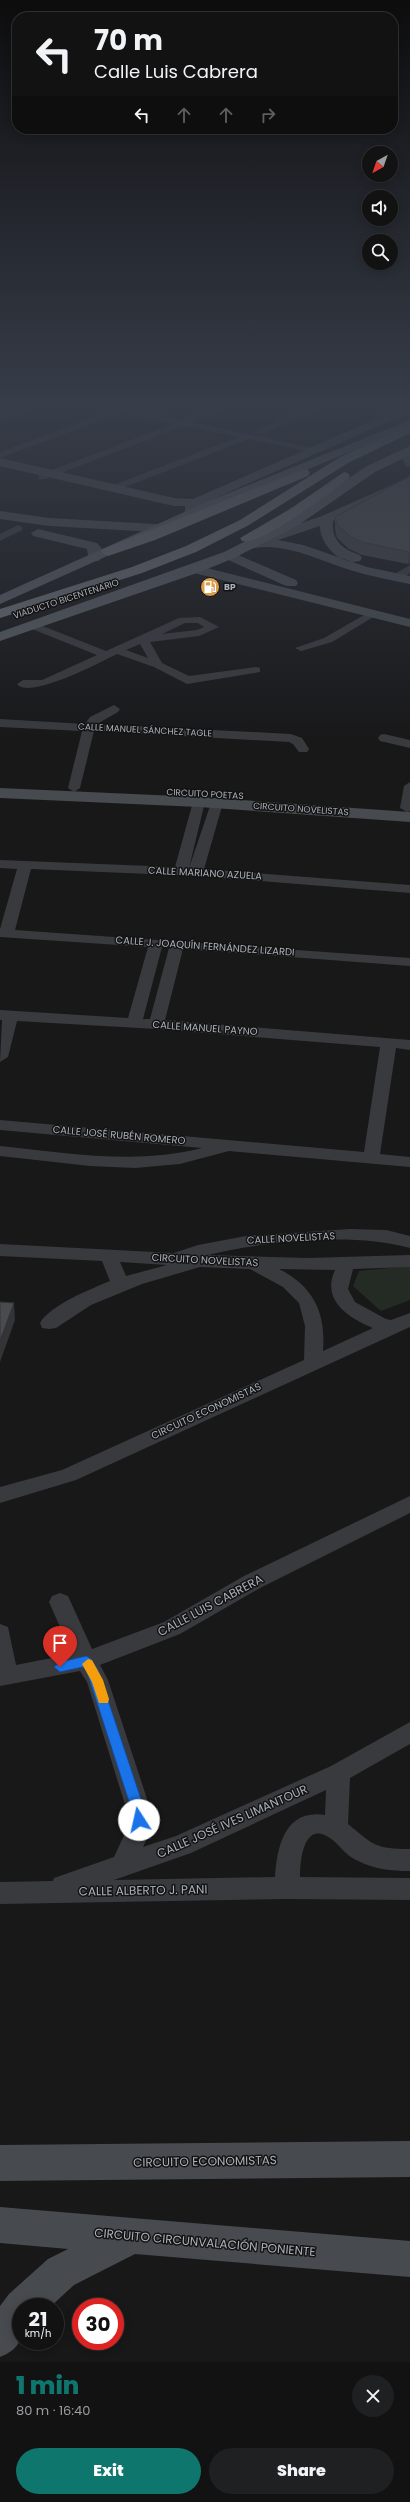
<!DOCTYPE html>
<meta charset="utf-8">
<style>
:root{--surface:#121213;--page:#1f2021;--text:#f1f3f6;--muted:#9c9ea0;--line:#313233;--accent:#0f766e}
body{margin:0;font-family:Poppins,sans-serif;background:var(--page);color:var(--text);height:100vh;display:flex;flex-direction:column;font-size:15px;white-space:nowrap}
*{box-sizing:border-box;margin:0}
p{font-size:13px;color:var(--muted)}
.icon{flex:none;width:22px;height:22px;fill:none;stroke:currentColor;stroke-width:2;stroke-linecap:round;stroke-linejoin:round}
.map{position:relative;height:2362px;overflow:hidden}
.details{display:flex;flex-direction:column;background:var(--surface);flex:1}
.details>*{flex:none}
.top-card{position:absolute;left:12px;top:12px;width:386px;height:122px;border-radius:16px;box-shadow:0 2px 10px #0003,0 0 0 1px var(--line);background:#121213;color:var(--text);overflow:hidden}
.needle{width:26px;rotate:220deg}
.controls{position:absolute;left:362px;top:146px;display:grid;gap:8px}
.controls a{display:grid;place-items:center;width:36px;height:36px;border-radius:50%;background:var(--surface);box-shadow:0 2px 10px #0003,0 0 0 1px var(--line);font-size:20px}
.speed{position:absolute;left:12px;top:2298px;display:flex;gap:8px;font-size:20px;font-weight:700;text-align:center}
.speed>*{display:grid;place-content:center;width:52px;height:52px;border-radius:50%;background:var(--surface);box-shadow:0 2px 10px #0003,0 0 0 1px var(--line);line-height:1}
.speed small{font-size:10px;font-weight:400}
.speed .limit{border:6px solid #d22;background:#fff;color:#111}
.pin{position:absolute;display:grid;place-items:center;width:34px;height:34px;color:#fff;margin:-41px -17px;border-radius:50% 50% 50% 0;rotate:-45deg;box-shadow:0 0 4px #0007}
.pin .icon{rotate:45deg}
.me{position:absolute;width:44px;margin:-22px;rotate:350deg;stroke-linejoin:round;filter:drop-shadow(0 0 3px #0008)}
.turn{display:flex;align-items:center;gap:14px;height:84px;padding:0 16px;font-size:18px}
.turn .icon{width:52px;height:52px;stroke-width:2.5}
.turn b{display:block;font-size:28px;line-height:34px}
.lanes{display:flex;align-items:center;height:38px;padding:0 16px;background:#0003;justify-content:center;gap:20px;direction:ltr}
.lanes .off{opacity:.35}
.round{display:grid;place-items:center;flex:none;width:42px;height:42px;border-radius:21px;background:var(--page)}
.summary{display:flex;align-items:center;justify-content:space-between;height:68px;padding:0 16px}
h1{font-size:24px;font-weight:800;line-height:30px;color:var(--accent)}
.cta{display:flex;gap:8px;margin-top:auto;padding:8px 16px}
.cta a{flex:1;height:46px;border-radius:24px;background:var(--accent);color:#fff;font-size:16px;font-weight:800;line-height:46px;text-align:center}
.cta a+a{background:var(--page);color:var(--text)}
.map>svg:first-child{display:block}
.green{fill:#242b24}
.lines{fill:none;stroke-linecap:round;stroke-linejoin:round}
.street{fill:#393a3e;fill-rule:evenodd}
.secondary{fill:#474a4e;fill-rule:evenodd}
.primary{fill:#55585d;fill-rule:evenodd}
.highway{fill:#66696e;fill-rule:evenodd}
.wall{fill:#404043}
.shaded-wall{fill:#343437}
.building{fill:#4a4b4e;stroke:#343437}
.route{fill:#1a73e8;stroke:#114b97}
.slow{fill:#f59e0b}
.labels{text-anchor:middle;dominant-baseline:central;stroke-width:3;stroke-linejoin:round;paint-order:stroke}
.far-poi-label{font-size:9px;font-weight:bold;fill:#abb1b8;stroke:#131314;text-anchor:start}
.far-street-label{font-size:9px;fill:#abb1b8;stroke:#131314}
.street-label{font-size:10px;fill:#abb1b8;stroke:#131314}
.near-street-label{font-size:12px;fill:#abb1b8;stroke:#131314}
</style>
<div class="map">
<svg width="410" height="2362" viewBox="0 0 410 2362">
<rect width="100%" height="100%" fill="#181819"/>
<!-- green -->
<path class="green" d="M410 1266V1300L381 1311 353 1286 359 1271Z"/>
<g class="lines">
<!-- street -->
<path class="street" d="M22 409H33L0 422V416Z
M110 409H125L183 420 213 409H224L193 422 321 450 316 453 249 439 117 490H111V486L238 437 184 426 45 479H39V475L173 424 121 413 0 458V452L111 411Z
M308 409H319L261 434 253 432Z
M18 525 23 528 22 530 0 541V534Z
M410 565V573L401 579H393V575Z
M371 611 375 612V616L332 642 301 651 295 648 324 638Z
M200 617 219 627 199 636 150 642 162 663 189 676 256 667 260 668V672L187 684 154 667 117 654C101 662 29 700 17 684L23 680H42L97 655 27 627V623H35L106 651 179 618ZM185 623H198L204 627 197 630 162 634ZM140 644 148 658 126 650Z
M114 705 120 709 118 712 97 724 291 734 302 738 309 749 307 752H299L293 744 289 742 94 731 80 788 74 792 68 788 82 731 0 727V719L85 724 90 717Z
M384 734 410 740V748L380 741 378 738 380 735Z
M410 782V811L407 812 400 808 404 786Z
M199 798 205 802 189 868 211 803 217 799 223 803 204 869 410 885V893L196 876 31 869 15 930 410 958V966L183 949 165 1020 410 1040V1050L396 1048 380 1154 410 1157V1167L229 1151 180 1164 135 1168 90 1166 0 1156V1146C67 1153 136 1165 202 1148L0 1130V1120L364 1152 380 1047 156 1029 17 1021 8 1057 0 1062 2 1020H0V1010L128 1018 148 947 0 937V929L17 869 0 868V860L175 867 193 802ZM162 947 169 948 150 1019H143Z
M350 1229 386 1230 410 1236V1248C354 1232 264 1241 208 1255L307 1258 410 1255V1267L353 1269 348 1289 355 1302 386 1319 391 1320 410 1313V1327L76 1480 0 1503V1487L62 1470 304 1360 305 1326 299 1303 283 1287 250 1269 200 1267 142 1284 91 1305 56 1328 49 1329 42 1328 40 1323C50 1305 91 1289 110 1281L102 1261 0 1256V1244L174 1253 198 1245 246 1236ZM120 1262 167 1265 126 1276ZM279 1269 335 1270C321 1300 348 1318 373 1328L323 1351C326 1313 314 1287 279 1269Z
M410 1496V1513L260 1588 180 1634 100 1665 108 1680 151 1811V1829L143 1847 176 1836 331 1766 410 1722V1744L350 1778 348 1824C373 1845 376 1849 410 1849V1871C391 1871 373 1869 356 1860 345 1855 339 1844 330 1838 303 1820 300 1862 300 1877L410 1878V1900L287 1899 0 1904V1882L53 1881 54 1878 114 1857 127 1829V1811L87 1682 80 1671 0 1686V1624L8 1627 16 1665 72 1654 49 1602 52 1596 60 1593 68 1596 92 1649 164 1622 244 1576ZM326 1790 325 1815C285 1809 277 1846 275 1877L114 1880 191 1853Z"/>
<!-- secondary -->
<path class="secondary" d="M399 409H410V412L211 500 213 503 211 506 198 507 197 513 191 517 185 513V506H174L0 466V458L174 498 193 499Z
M405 448 410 451V467L406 466 399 452Z
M410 477V486L333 521C331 541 343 549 360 555L362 558 360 561C340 566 320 544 320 526L278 540 303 545 367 567 410 576V584C390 580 370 576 350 570 318 560 283 541 250 549L243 545 245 542 322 516Z
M0 511 49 518 156 524 163 528 156 532 49 526 0 519Z
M38 529 97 543 103 550 99 561H89L87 549 33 536 31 533Z
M229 551 296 580 298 583 296 586H286L224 558 222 555Z
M195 565 410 619V627L190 572 188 569Z
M0 788 199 797 410 812V822L199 807 0 798Z
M410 2141V2177L0 2181V2145Z
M0 2207 410 2241V2277L135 2254 74 2285 50 2307H21C21 2332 27 2346 0 2357V2306L9 2294 48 2259 68 2249 0 2243Z"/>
<!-- primary -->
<path class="primary" d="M410 420V427L219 506 0 604V595L211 500Z
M410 446V455L375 472 297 526 234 558 200 572 0 641V632L224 552 287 520 367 466Z"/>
<!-- highway -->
<path class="highway" d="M410 425V433L348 463 249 525 196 552 142 573 0 618V609L132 567 186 546 240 520 340 457Z
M304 469 308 470 310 473 308 476 155 540 108 556 101 552 103 549Z
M344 472 348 473 350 476 348 479C331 492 261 546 242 541L240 538 290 509Z"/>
</g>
<!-- wall -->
<path class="wall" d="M410 476V563L408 564 362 555 349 549 337 538 335 529V517Z"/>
<!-- shaded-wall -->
<path class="shaded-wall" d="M410 551V563L408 564 409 552Z
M14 1303 15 1320 0 1362V1341Z"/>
<!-- building -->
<path class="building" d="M410 476V551L409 552 362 542 350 536 338 525 335 517Z
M0 1302 14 1303 0 1341Z"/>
<!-- sky -->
<linearGradient id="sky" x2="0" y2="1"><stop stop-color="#0d0d0e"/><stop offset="0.55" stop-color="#373d49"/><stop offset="1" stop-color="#373d49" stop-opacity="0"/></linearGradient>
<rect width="410" height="739" fill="url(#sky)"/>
<!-- route -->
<path class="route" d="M86 1656 90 1658 98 1670 145 1811 143 1824 139 1826 134 1824 132 1811 87 1672 83 1667 60 1672 54 1667 60 1662Z"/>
<!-- slow -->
<path class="slow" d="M88 1659 92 1660 103 1680 109 1699 108 1703H99L92 1682 82 1664Z"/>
<!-- icons -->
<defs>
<g id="fuel-disc" transform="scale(1)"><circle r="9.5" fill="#dc9c4d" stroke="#131314"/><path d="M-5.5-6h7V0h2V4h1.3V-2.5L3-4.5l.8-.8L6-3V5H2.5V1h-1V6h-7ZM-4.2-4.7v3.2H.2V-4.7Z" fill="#fff"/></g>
</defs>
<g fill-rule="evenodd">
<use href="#fuel-disc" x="210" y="587"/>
</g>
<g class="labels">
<!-- far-poi labels -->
<g class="far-poi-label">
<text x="224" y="587">BP</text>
</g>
<!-- far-street labels -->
<g class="far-street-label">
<text transform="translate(66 599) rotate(-18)">VIADUCTO BICENTENARIO</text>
<text transform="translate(145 730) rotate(3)">CALLE MANUEL SÁNCHEZ TAGLE</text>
<text transform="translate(205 794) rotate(3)">CIRCUITO POETAS</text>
<text transform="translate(301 809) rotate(4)">CIRCUITO NOVELISTAS</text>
</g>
<!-- street labels -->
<g class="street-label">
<text transform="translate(205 873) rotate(3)">CALLE MARIANO AZUELA</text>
<text transform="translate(205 946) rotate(4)">CALLE J. JOAQUÍN FERNÁNDEZ LIZARDI</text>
<text transform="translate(205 1028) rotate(4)">CALLE MANUEL PAYNO</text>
<text transform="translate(119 1135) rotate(5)">CALLE JOSÉ RUBÉN ROMERO</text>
<text transform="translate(291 1238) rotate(-3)">CALLE NOVELISTAS</text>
<text transform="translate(205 1260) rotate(3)">CIRCUITO NOVELISTAS</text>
<text transform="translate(206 1411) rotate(-25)">CIRCUITO ECONOMISTAS</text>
</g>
<!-- near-street labels -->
<g class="near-street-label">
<text transform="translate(210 1605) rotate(-28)">CALLE LUIS CABRERA</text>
<text transform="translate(232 1821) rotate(-24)">CALLE JOSÉ IVES LIMANTOUR</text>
<text transform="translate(143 1890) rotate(-1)">CALLE ALBERTO J. PANI</text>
<text transform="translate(205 2161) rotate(-1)">CIRCUITO ECONOMISTAS</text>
<text transform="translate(205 2242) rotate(5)">CIRCUITO CIRCUNVALACIÓN PONIENTE</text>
</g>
</g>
</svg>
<div class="controls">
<a><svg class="needle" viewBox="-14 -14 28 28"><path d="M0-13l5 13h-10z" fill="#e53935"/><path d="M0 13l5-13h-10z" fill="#9c9ea0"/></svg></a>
<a><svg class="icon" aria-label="sound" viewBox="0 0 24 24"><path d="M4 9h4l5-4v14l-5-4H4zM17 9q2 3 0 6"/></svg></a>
<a><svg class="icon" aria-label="search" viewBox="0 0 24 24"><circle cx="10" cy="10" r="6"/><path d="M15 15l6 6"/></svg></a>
</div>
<div class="speed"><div>21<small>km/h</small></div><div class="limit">30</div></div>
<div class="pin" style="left:60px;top:1667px;background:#d93025"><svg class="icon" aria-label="arrive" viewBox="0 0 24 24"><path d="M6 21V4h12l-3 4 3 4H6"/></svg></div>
<svg class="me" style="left:139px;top:1820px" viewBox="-20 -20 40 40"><circle r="19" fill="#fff"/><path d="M0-13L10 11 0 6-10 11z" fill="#1a73e8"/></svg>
<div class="top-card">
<div class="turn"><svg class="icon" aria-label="left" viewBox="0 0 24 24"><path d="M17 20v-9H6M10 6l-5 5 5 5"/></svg><div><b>70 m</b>Calle Luis Cabrera</div></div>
<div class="lanes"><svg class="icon" aria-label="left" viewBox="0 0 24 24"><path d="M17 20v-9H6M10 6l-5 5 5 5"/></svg><svg class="icon off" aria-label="ahead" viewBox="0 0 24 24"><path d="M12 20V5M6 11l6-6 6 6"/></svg><svg class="icon off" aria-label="ahead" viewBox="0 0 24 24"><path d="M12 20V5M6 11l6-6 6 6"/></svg><svg class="icon off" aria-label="right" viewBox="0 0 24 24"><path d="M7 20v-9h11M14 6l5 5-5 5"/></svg></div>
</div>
</div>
<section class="details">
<div class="summary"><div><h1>1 min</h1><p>80 m · 16:40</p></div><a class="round"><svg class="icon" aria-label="close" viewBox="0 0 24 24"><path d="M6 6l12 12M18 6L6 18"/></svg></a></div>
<div class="cta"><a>Exit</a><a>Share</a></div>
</section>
